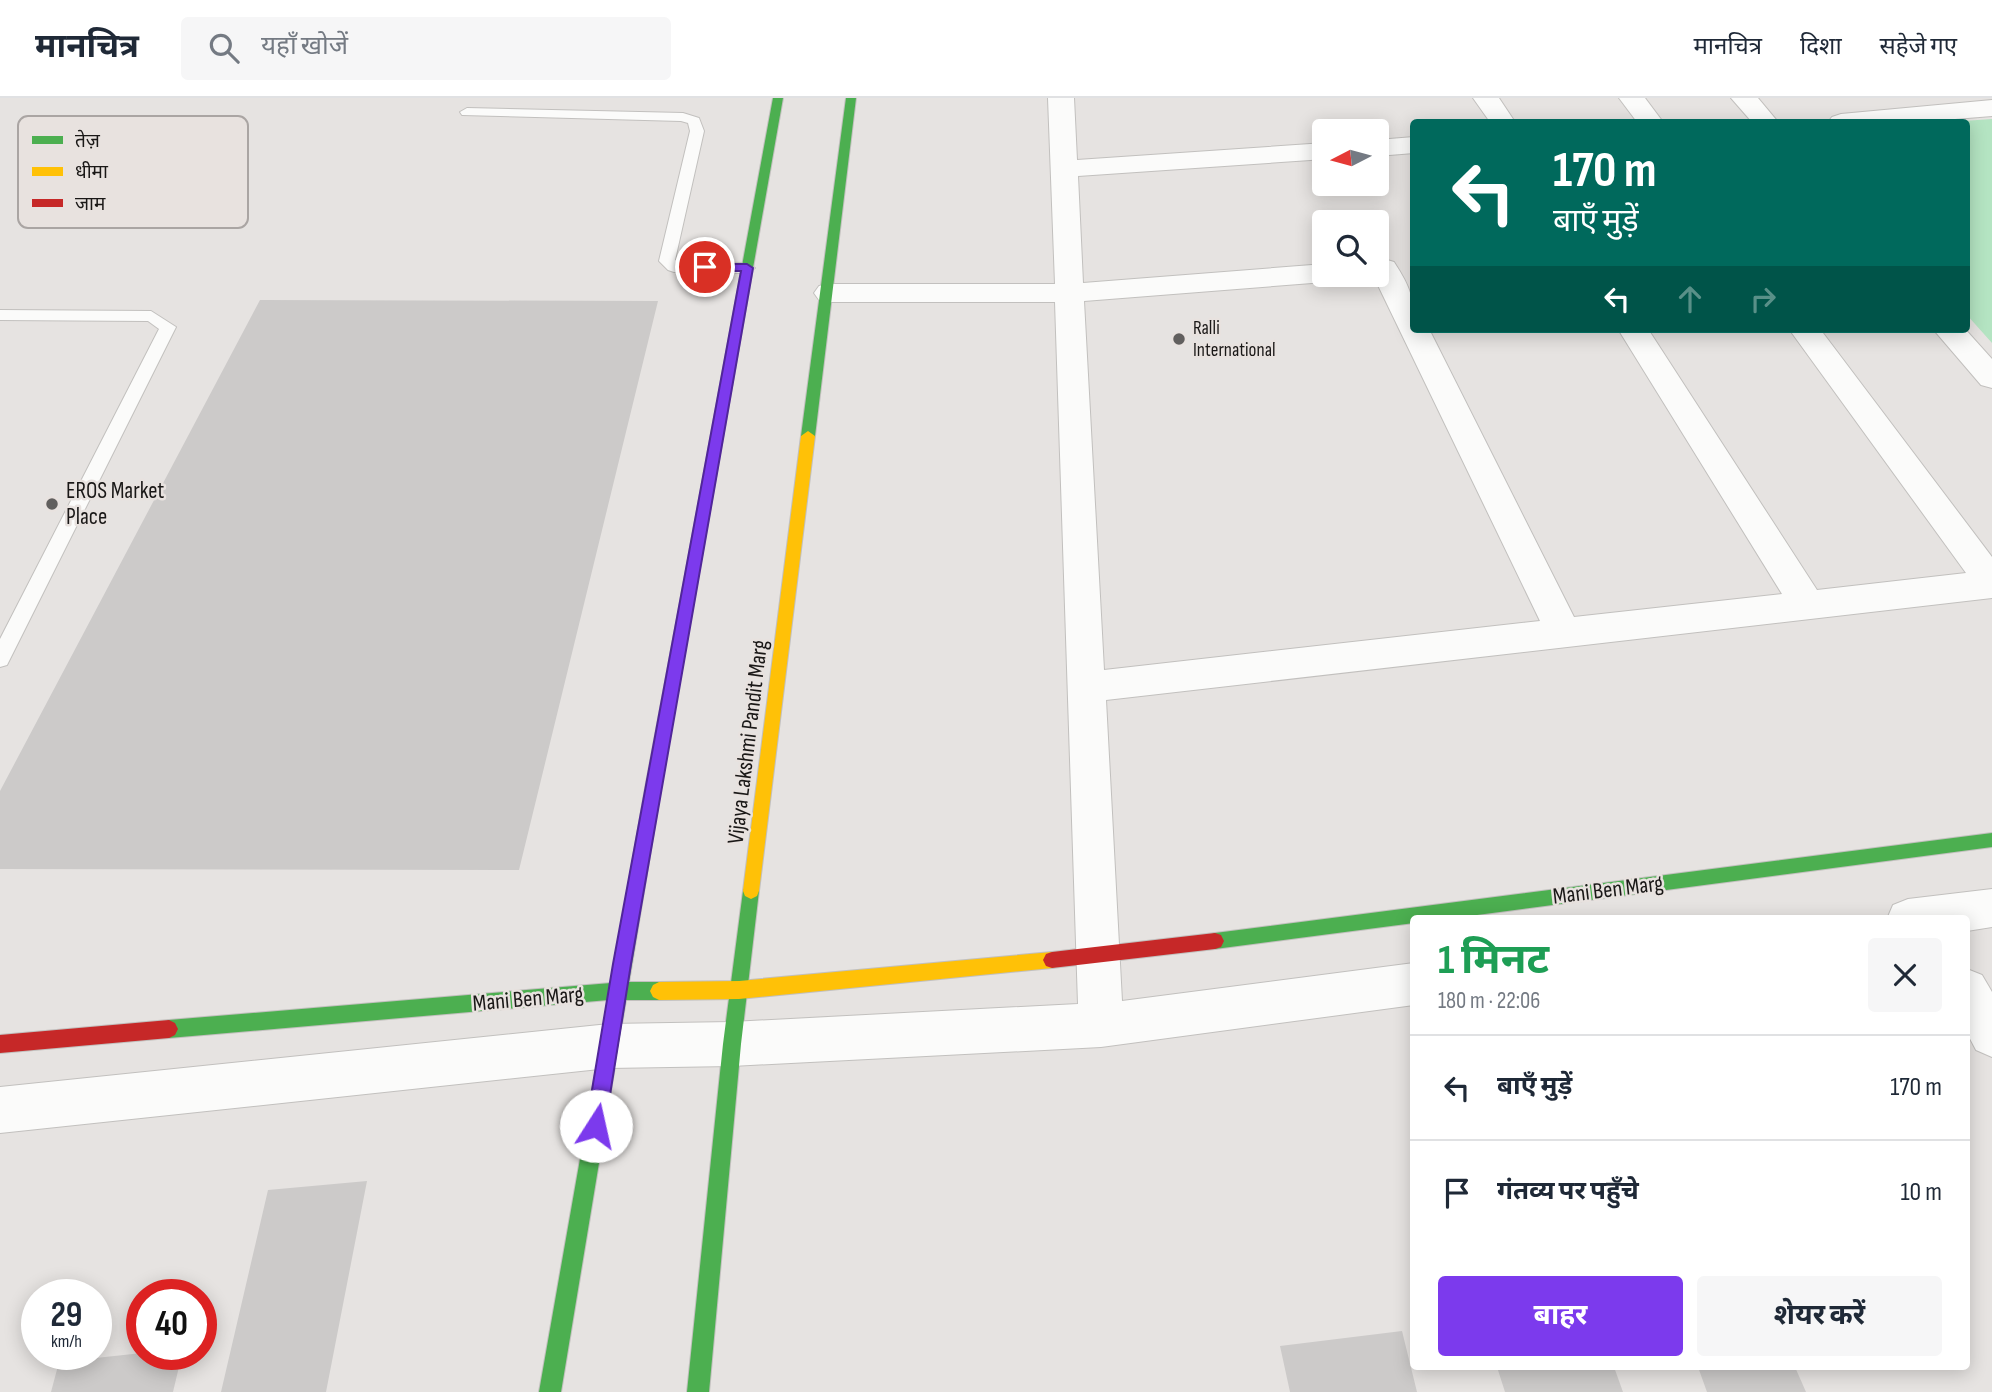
<!DOCTYPE html>
<html lang="hi">
<meta charset="utf-8">
<style>
:root{--surface:#fff;--page:#f6f6f7;--text:#1f2937;--muted:#747a83;--line:#e0e1e3;--accent:#7c3aed}
body{margin:0;font-family:"Sofia Sans Condensed","Noto Sans Devanagari",sans-serif;background:var(--page);color:var(--text);height:100vh;display:flex;flex-direction:column;font-size:26px;white-space:nowrap}
*{box-sizing:border-box;margin:0}
p{font-size:23px;color:var(--muted)}
.icon{flex:none;width:38px;height:38px;fill:none;stroke:currentColor;stroke-width:2;stroke-linecap:round;stroke-linejoin:round}
.map{position:relative;flex:1;overflow:hidden}
.side{position:absolute;left:1410px;top:817px;width:560px;height:455px;display:flex;flex-direction:column;background:var(--surface);border-radius:7px;box-shadow:0 4px 18px #0003}
.side>*{flex:none}
.guide{position:absolute;left:1410px;top:21px;width:560px;height:214px;border-radius:7px;box-shadow:0 4px 18px #0003;background:#00695c;color:#fff;overflow:hidden}
.needle{width:46px;rotate:264deg}
.tools{position:absolute;left:1312px;top:21px;display:grid;gap:14px}
.tools a{display:grid;place-items:center;width:77px;height:77px;border-radius:7px;background:var(--surface);box-shadow:0 4px 18px #0003;font-size:35px}
.speed{position:absolute;left:21px;top:1181px;display:flex;gap:14px;font-size:35px;font-weight:700;text-align:center}
.speed>*{display:grid;place-content:center;width:91px;height:91px;border-radius:50%;background:var(--surface);box-shadow:0 4px 18px #0003;line-height:1}
.speed small{font-size:18px;font-weight:400}
.speed .limit{border:10px solid #d22;background:#fff;color:#111}
.pin{position:absolute;display:grid;place-items:center;width:60px;height:60px;color:#fff;margin:-30px;border:4px solid #fff;border-radius:50%;box-shadow:0 2px 7px #0007}
.me{position:absolute;width:77px;margin:-38px;rotate:10deg;stroke-linejoin:round;filter:drop-shadow(0 0 5px #0008)}
.turn{display:flex;align-items:center;gap:24px;height:147px;padding:0 28px;font-size:32px}
.turn .icon{width:91px;height:91px;stroke-width:2.5}
.turn b{display:block;font-size:49px;line-height:60px}
.lanes{display:flex;align-items:center;height:66px;padding:0 28px;background:#0003;justify-content:center;gap:35px;direction:ltr}
.lanes .off{opacity:.35}
.round{display:grid;place-items:center;flex:none;width:74px;height:74px;border-radius:7px;background:var(--page)}
.headline{display:flex;align-items:center;justify-content:space-between;height:119px;padding:0 28px}
h1{font-size:42px;font-weight:700;line-height:52px;color:#1e9e55}
.primary-button{display:flex;gap:14px;margin-top:auto;padding:14px 28px}
.primary-button a{flex:1;height:80px;border-radius:7px;background:var(--accent);color:#fff;font-size:28px;font-weight:700;line-height:80px;text-align:center}
.primary-button a+a{background:var(--page);color:var(--text)}
ul{padding:0;list-style:none}
li{display:flex;align-items:center;gap:21px;height:105px;padding:0 28px;border-top:2px solid var(--line)}
li div{flex:1}
li b{display:block;font-size:26px}
li em{font-style:normal}
header{display:flex;align-items:center;gap:42px;box-sizing:border-box;height:98px;padding:0 35px;background:var(--surface);border-bottom:2px solid var(--line)}
header strong{font-size:33px}
nav{display:flex;gap:38px;margin-inline-start:auto;font-size:24px}
.search{width:490px;height:63px;background:var(--page);display:flex;align-items:center;gap:18px;box-sizing:border-box;padding:0 24px;border-radius:7px;color:var(--muted);font-size:26px}
.map>svg:first-child{display:block}
.green{fill:#b4e4c2}
.building{fill:#cccac9}
.lines{fill:none;stroke-linecap:round;stroke-linejoin:round}
.lane-casing{stroke:#c2c0be;stroke-width:2}
.street-casing{stroke:#c2c0be;stroke-width:2}
.fast-casing{stroke:#c2c0be;stroke-width:2}
.slow-casing{stroke:#c2c0be;stroke-width:2}
.jam-casing{stroke:#c2c0be;stroke-width:2}
.lane{fill:#fbfbfa;fill-rule:evenodd}
.street{fill:#fbfbfa;fill-rule:evenodd}
.fast{fill:#4caf50;fill-rule:evenodd}
.slow{fill:#ffc107;fill-rule:evenodd}
.jam{fill:#c62828;fill-rule:evenodd}
.route{fill:#7c3aed;stroke:#51269a;stroke-width:2}
.poi-dot{fill:#615f5e;stroke:#e8e2df;stroke-width:2.5}
.labels{text-anchor:middle;dominant-baseline:central;stroke-width:5;stroke-linejoin:round;paint-order:stroke}
.far-poi-label{font-size:19px;fill:#1a1817;stroke:#e8e2df;text-anchor:start}
.poi-label{font-size:23px;fill:#1a1817;stroke:#e8e2df;text-anchor:start}
.street-label{font-size:23px;fill:#1a1817;stroke:#e8e2df}
.key{fill:#e8e2df;stroke:#aaa5a3;stroke-width:2}
.key-label{font-size:19px;fill:#1a1817}
</style>
<header>
<strong>मानचित्र</strong>
<div class="search"><svg class="icon" aria-label="search" viewBox="0 0 24 24"><circle cx="10" cy="10" r="6"/><path d="M15 15l6 6"/></svg>यहाँ खोजें</div>
<nav><a>मानचित्र</a><a>दिशा</a><a>सहेजे गए</a></nav>
</header>
<div class="map">
<svg width="1992" height="1294" viewBox="0 0 1992 1294">
<rect width="100%" height="100%" fill="#e6e3e1"/>
<!-- green -->
<path class="green" d="M1992 21V245L1967 217V24H1949Z"/>
<!-- building -->
<path class="building" d="M260 202 658 203 519 772 0 771V693Z
M367 1083 326 1294H221L268 1092Z
M1402 1233 1417 1294H1290L1280 1248Z
M142 1255 182 1256 173 1294H51L59 1264Z
M1497 1269H1614L1623 1294H1505Z
M1698 1269H1795L1806 1294H1707Z"/>
<g class="lines">
<!-- lane casing -->
<g class="lane-casing">
<path id="lane" d="M467 10 683 15 699 20 704 33 675 162 678 164 747 165 755 170 747 175 674 174 668 172 659 163 690 33 688 25 681 23 462 17 460 14Z
M0 212 151 213 176 229 7 567 0 569V541L159 231 148 223 0 222Z"/>
</g>
<!-- street casing -->
<g class="street-casing">
<path id="street" d="M1048 0H1074L1077 62 1325 45V61L1078 78 1083 185 1325 166V177H1338L1335 181 1325 184 1084 203 1104 572 1540 523 1373 177H1377V163L1384 161 1394 164C1411 190 1414 200 1414 231H1429L1574 519 1782 496 1618 231H1648L1817 492 1966 475 1789 231H1820L1992 459V500L1106 602 1122 903 1414 865V907L1101 949 732 968 609 970 0 1035V989L609 926 732 924 1078 906 1055 204H829L819 202 814 195 819 188 829 186H1055Z
M1473 0H1499L1515 24H1490Z
M1619 0H1645L1663 24H1637Z
M1731 0H1758L1778 24H1752Z
M1992 2V18L1918 24H1828L1832 19 1841 16Z
M1414 39V55L1377 58V42Z
M1933 231H1965L1992 261V290L1981 287Z
M1992 791V829L1967 833V821H1887L1893 807 1908 801Z
M1967 871 1982 877 1992 894V959L1976 952 1967 935Z"/>
</g>
<!-- fast casing -->
<g class="fast-casing">
<path id="fast" d="M773 0H783L694 504 687 510 680 504Z
M846 0H856L815 338 808 343 801 338Z
M654 678 660 680 662 685 629 884H659L665 887 668 893 665 899 659 902H626L561 1294H539L608 902 169 940 163 937 160 931 163 925 169 922 611 885 646 685 648 680Z
M1992 735V749L1447 821H1414V825L1215 851 1209 849 1206 843 1209 837 1215 835Z
M751 785 757 788 759 793 741 946 709 1294H687L723 946 743 793 745 788Z"/>
</g>
<!-- slow casing -->
<g class="slow-casing">
<path id="slow" d="M808 333 815 338 759 793 757 798 751 801 745 798 743 793 801 338Z
M1052 854 1058 856 1061 862 1058 868 1052 870 739 901 659 902 653 899 650 893 653 887 659 884 739 883Z"/>
</g>
<!-- jam casing -->
<g class="jam-casing">
<path id="jam" d="M687 498 694 504 662 685 660 690 654 692 648 690 646 685 680 504Z
M1215 835 1221 837 1224 843 1221 849 1215 851 1052 870 1046 868 1043 862 1046 856 1052 854Z
M169 922 175 925 178 931 175 937 169 940 0 955V937Z"/>
</g>
<!-- lane -->
<use href="#lane" class="lane"/>
<!-- street -->
<use href="#street" class="street"/>
<!-- fast -->
<use href="#fast" class="fast"/>
<!-- slow -->
<use href="#slow" class="slow"/>
<!-- jam -->
<use href="#jam" class="jam"/>
</g>
<!-- route -->
<path class="route" d="M747 166 753 170 631 866 605 1028 602 1035 596 1038 589 1035 586 1028 613 866 741 173H705L699 169 705 166Z"/>
<!-- markers -->
<g class="poi-dot">
<circle cx="1179" cy="241" r="7"/>
<circle cx="52" cy="406" r="7"/>
</g>
<g class="labels">
<!-- far-poi labels -->
<g class="far-poi-label">
<text x="1193" y="230">Ralli<tspan x="1193" dy="22">International</tspan></text>
</g>
<!-- poi labels -->
<g class="poi-label">
<text x="66" y="393">EROS Market<tspan x="66" dy="26">Place</tspan></text>
</g>
<!-- street labels -->
<g class="street-label">
<text transform="translate(748 644) rotate(-83)">Vijaya Lakshmi Pandit Marg</text>
<text transform="translate(1608 792) rotate(-7)">Mani Ben Marg</text>
<text transform="translate(528 901) rotate(-5)">Mani Ben Marg</text>
</g>
</g>
<!-- legend -->
<rect x="18" y="18" width="230" height="112" rx="10" class="key"/>
<rect x="32" y="38" width="31" height="8" fill="#4caf50"/>
<rect x="32" y="69" width="31" height="9" fill="#ffc107"/>
<rect x="32" y="101" width="31" height="8" fill="#c62828"/>
<g class="key-label">
<text x="75" y="49">तेज़</text>
<text x="75" y="80">धीमा</text>
<text x="75" y="112">जाम</text>
</g>
</svg>
<div class="tools">
<a><svg class="needle" viewBox="-14 -14 28 28"><path d="M0-13l5 13h-10z" fill="#e53935"/><path d="M0 13l5-13h-10z" fill="#747a83"/></svg></a>
<a><svg class="icon" aria-label="search" viewBox="0 0 24 24"><circle cx="10" cy="10" r="6"/><path d="M15 15l6 6"/></svg></a>
</div>
<div class="speed"><div>29<small>km/h</small></div><div class="limit">40</div></div>
<div class="pin" style="left:705px;top:169px;background:#d93025"><svg class="icon" aria-label="arrive" viewBox="0 0 24 24"><path d="M6 21V4h12l-3 4 3 4H6"/></svg></div>
<svg class="me" style="left:596px;top:1028px" viewBox="-20 -20 40 40"><circle r="19" fill="#fff"/><path d="M0-13L10 11 0 6-10 11z" fill="#7c3aed"/></svg>
<div class="guide">
<div class="turn"><svg class="icon" aria-label="left" viewBox="0 0 24 24"><path d="M17 20v-9H6M10 6l-5 5 5 5"/></svg><div><b>170 m</b>बाएँ मुड़ें</div></div>
<div class="lanes"><svg class="icon" aria-label="left" viewBox="0 0 24 24"><path d="M17 20v-9H6M10 6l-5 5 5 5"/></svg><svg class="icon off" aria-label="ahead" viewBox="0 0 24 24"><path d="M12 20V5M6 11l6-6 6 6"/></svg><svg class="icon off" aria-label="right" viewBox="0 0 24 24"><path d="M7 20v-9h11M14 6l5 5-5 5"/></svg></div>
</div>
<section class="side">
<div class="headline"><div><h1>1 मिनट</h1><p>180 m · 22:06</p></div><a class="round"><svg class="icon" aria-label="close" viewBox="0 0 24 24"><path d="M6 6l12 12M18 6L6 18"/></svg></a></div>
<ul>
<li><svg class="icon" aria-label="left" viewBox="0 0 24 24"><path d="M17 20v-9H6M10 6l-5 5 5 5"/></svg><div><b>बाएँ मुड़ें</b></div><em>170 m</em></li>
<li><svg class="icon" aria-label="arrive" viewBox="0 0 24 24"><path d="M6 21V4h12l-3 4 3 4H6"/></svg><div><b>गंतव्य पर पहुँचे</b></div><em>10 m</em></li>
</ul>
<div class="primary-button"><a>बाहर</a><a>शेयर करें</a></div>
</section>
</div>
